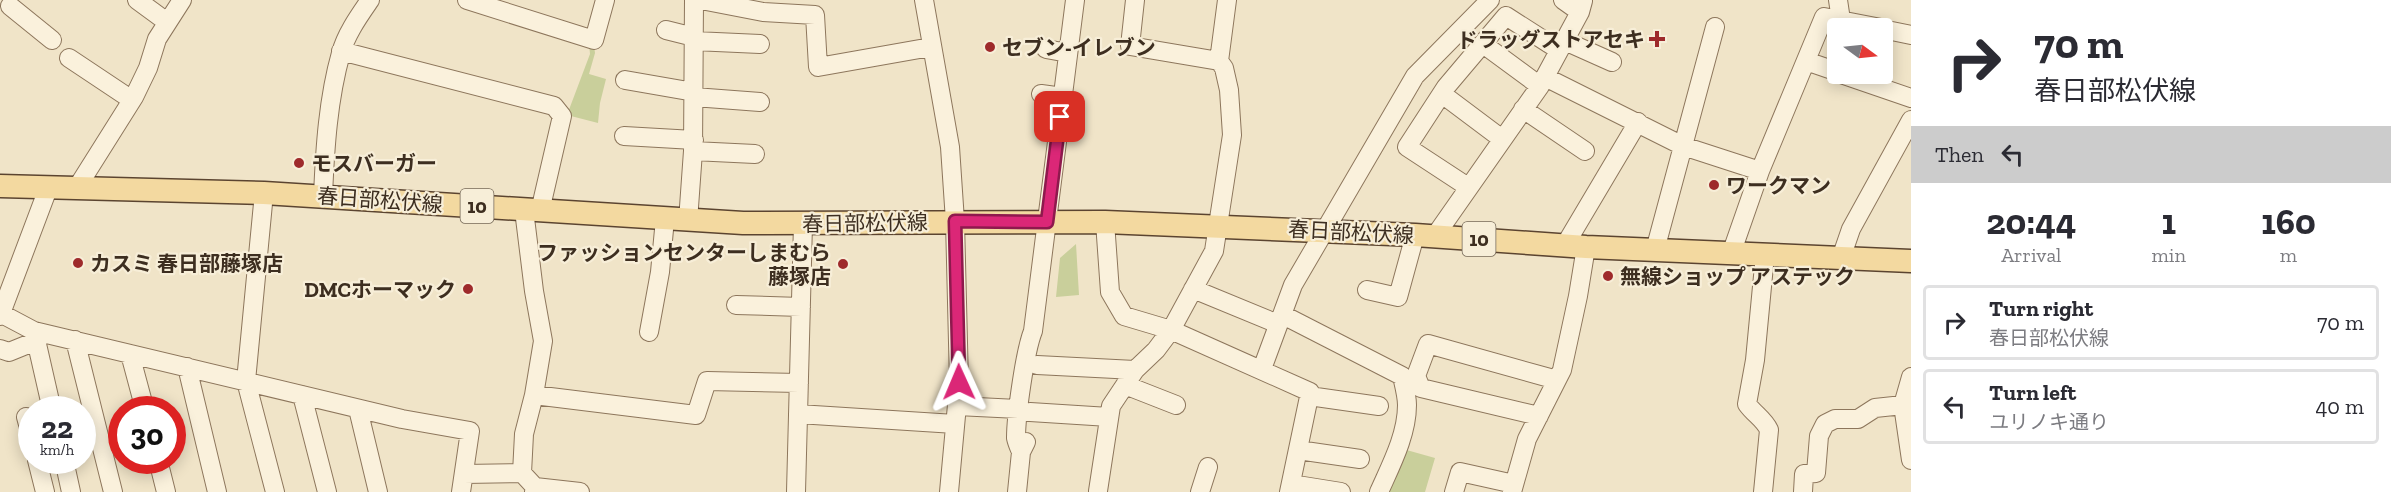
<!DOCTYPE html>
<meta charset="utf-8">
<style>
:root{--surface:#fff;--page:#f7f7f7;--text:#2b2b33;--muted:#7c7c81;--line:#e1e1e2}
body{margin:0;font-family:"Zilla Slab","Noto Sans JP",serif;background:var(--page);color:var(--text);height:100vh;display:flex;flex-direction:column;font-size:22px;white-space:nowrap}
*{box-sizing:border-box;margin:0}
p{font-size:20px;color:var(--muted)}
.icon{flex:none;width:33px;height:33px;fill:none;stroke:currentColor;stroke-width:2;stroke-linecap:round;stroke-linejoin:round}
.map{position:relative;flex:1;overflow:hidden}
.panel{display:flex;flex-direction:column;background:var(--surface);width:480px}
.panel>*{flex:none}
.hud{background:#fff;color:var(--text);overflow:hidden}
.needle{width:39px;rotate:105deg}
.controls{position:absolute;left:1827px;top:18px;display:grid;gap:12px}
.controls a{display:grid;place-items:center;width:66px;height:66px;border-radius:6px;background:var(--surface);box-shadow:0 3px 15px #0003;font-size:30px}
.speed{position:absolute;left:18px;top:396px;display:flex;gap:12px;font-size:30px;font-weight:700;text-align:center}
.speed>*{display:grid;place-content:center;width:78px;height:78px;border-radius:50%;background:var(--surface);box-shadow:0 3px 15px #0003;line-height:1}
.speed small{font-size:15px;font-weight:400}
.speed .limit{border:9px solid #d22;background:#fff;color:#111}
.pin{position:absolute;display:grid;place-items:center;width:51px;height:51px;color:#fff;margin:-26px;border-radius:12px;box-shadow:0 3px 9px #0006}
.me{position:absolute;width:66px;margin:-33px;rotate:359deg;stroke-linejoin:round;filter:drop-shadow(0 0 4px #0008)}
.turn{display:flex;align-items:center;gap:21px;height:126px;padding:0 24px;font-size:27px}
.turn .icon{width:78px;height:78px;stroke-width:2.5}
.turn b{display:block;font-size:42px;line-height:51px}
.then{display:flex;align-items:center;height:57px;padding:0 24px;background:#0003;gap:12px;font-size:22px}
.eta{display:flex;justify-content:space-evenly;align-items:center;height:102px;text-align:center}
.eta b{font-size:36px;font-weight:700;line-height:42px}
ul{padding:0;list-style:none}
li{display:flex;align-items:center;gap:18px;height:75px;margin:0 12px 9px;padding:0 12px;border:3px solid var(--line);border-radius:6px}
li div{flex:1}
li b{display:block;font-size:22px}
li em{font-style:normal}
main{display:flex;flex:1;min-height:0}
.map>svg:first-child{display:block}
.green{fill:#c9cf9b}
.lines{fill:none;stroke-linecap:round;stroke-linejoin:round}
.minor-casing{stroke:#8d765c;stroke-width:20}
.major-casing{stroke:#5b4430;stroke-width:25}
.minor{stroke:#faf1dc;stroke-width:18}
.major{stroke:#f3d9a0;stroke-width:22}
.route-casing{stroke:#8e194d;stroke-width:15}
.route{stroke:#db2777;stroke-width:10}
.poi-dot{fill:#9e2a2b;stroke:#f7eed8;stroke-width:2}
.labels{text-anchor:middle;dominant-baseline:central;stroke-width:4.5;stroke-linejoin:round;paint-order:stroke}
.shield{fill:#f7eed8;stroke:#756857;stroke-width:1.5}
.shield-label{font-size:20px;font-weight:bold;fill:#3d2e20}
.poi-label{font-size:21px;font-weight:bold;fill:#3d2e20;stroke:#f7eed8;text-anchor:start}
.street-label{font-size:21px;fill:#3d2e20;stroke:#f7eed8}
</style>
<main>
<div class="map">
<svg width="1911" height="492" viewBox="0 0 1911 492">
<rect width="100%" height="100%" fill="#f0e4c8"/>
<!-- green -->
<path class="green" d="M589 44 594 46 595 53 589 74 606 79 600 103 598 123 567 115 590 54Z
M1076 244 1079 295 1056 297 1060 258Z
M1403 449 1435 458 1425 492H1385Z"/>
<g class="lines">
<!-- minor casing -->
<g class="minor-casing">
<path id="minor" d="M137 0 167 22
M467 0 594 40 605 0
M701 0 763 12 815 15 818 67 931 47
M924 0 950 147 955 221 959 383 949 492
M1135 0 1130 46 1219 61
M1563 0 1580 12 1583 1
M1838 0 1841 20
M10 6 52 40
M1882 29 1911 35
M666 30 694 37
M694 41 760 44
M1565 41 1612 62
M1483 44 1540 86
M1046 49 1068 53
M341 51 554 106 562 116 540 211
M69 58 132 100
M1806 61 1838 72
M1841 74 1911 98
M1545 77 1683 146 1760 171
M625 80 694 92
M1041 94 1063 97
M1442 94 1502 139
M694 97 760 102
M1523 109 1585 151
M624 136 694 140
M693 151 755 154
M78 186 134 97 148 68 157 39 182 0
M1468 187 1407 147 1446 87 1506 16 1559 50
M264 193 246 381 275 492
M323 196C325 148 328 99 341 53 346 34 359 16 370 0
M524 210 534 291 543 341 534 395 524 434 522 473 535 487 534 492
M688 221 693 151 694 0
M1105 222 1110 292 1124 316 1171 330 1310 392 1289 492
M1435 236 1540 86 1580 12
M1565 245 1638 122
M1655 250 1715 27
M1731 254 1760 171 1824 17 1881 28
M1841 258 1851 229 1911 120
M1193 289 1278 324
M1367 290 1398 297 1415 235
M736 305 801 307
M2 314 34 331 402 419 470 431 461 492
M1283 315 1402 376C1404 385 1407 396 1407 405 1407 435 1391 465 1379 492
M0 316 49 186
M34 331 52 410
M649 332 660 272 665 219
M75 340 113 492
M0 349 9 352 36 341
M130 354 145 410
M1037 365 1135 370
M187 367 217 492
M1262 369 1293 285 1415 76 1490 0
M1911 377 1903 405 1911 460
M1125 385 1176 405
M302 395 327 492
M534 395 696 415 707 381 799 383
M1309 396 1379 406
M957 406 1019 409
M358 409 378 492
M1030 412 1109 417
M798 414 955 424
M1539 416 1421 388 1416 376 1428 344 1557 380
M26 417 32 439
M1298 450 1360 459
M1021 452C1019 447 1017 443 1016 438 1016 416 1025 351 1033 331L1075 0
M37 460 45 492
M64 460 71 492
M158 460 166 492
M464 474 522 473
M1291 484 1341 492
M535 487 580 492
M1098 491 1111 406 1135 370 1156 350 1171 330 1214 251 1232 135 1229 90 1224 68 1219 61 1227 0
M796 492 803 224
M1017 492 1021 452 1026 442
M1200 492 1208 467
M1454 492 1460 472 1514 484
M1512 492 1527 439 1562 370 1578 296 1586 247
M1763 492 1769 430C1764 419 1754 414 1747 404L1755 360 1765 255
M1803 492 1804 474 1816 473 1819 436 1825 424 1835 419H1858L1875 408 1903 405 1911 407"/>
</g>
<!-- major casing -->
<g class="major-casing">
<path id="major" d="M0 186 264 193 743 223 1105 222 1415 235 1586 247 1911 261"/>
</g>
<!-- minor -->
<use href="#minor" class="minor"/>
<!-- major -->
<use href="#major" class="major"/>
</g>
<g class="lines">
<!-- route casing -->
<g class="route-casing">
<path id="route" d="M959 382 955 221 1047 222 1060 117"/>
</g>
<!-- route -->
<use href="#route" class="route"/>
</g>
<!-- markers -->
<g class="poi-dot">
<path d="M1654 30h6v6h6v6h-6v6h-6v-6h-6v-6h6z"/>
<circle cx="990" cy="47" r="6"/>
<circle cx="299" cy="163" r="6"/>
<circle cx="1714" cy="185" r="6"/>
<circle cx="78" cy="263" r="6"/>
<circle cx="843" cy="264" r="6"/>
<circle cx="1608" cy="276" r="6"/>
<circle cx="468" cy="289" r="6"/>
</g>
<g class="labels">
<!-- shield labels -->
<g class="shield">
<rect x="460.5" y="189" width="33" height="34" rx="4.5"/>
<rect x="1462.5" y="222" width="33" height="34" rx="4.5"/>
</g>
<g class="shield-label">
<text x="477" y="206">10</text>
<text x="1479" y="239">10</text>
</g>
<!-- poi labels -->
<g class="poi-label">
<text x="1645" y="39" text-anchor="end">ドラッグストアセキ</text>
<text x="1002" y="47">セブン-イレブン</text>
<text x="311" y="163">モスバーガー</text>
<text x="1726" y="185">ワークマン</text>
<text x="831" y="252" text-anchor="end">ファッションセンターしまむら<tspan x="831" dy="24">藤塚店</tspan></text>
<text x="90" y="263">カスミ 春日部藤塚店</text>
<text x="1620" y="276">無線ショップ アステック</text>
<text x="456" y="289" text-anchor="end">DMCホーマック</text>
</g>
<!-- street labels -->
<g class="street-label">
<text transform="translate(380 200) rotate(4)">春日部松伏線</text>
<text transform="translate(865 223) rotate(-1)">春日部松伏線</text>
<text transform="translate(1351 232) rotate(3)">春日部松伏線</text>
</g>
</g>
</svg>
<div class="controls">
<a><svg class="needle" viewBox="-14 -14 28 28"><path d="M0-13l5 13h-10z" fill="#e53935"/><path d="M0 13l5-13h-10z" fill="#7c7c81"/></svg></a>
</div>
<div class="speed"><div>22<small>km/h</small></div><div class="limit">30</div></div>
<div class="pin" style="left:1060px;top:117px;background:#d93025"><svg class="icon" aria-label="arrive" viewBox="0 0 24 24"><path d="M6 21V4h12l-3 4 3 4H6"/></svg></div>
<svg class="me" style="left:959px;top:382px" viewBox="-20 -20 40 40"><path d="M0-17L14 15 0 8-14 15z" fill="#db2777" stroke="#fff" stroke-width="4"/></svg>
</div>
<section class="panel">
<div class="hud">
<div class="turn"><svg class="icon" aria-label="right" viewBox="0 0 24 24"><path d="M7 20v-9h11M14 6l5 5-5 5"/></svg><div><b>70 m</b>春日部松伏線</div></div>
<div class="then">Then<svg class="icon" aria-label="left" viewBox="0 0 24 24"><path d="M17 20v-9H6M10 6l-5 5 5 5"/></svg></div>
</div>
<div class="eta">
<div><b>20:44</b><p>Arrival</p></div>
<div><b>1</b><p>min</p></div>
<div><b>160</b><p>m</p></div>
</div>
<ul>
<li><svg class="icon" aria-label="right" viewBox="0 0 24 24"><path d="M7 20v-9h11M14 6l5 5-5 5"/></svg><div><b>Turn right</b><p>春日部松伏線</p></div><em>70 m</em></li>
<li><svg class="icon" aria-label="left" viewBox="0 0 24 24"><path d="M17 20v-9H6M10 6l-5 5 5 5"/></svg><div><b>Turn left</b><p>ユリノキ通り</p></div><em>40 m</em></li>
</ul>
</section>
</main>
